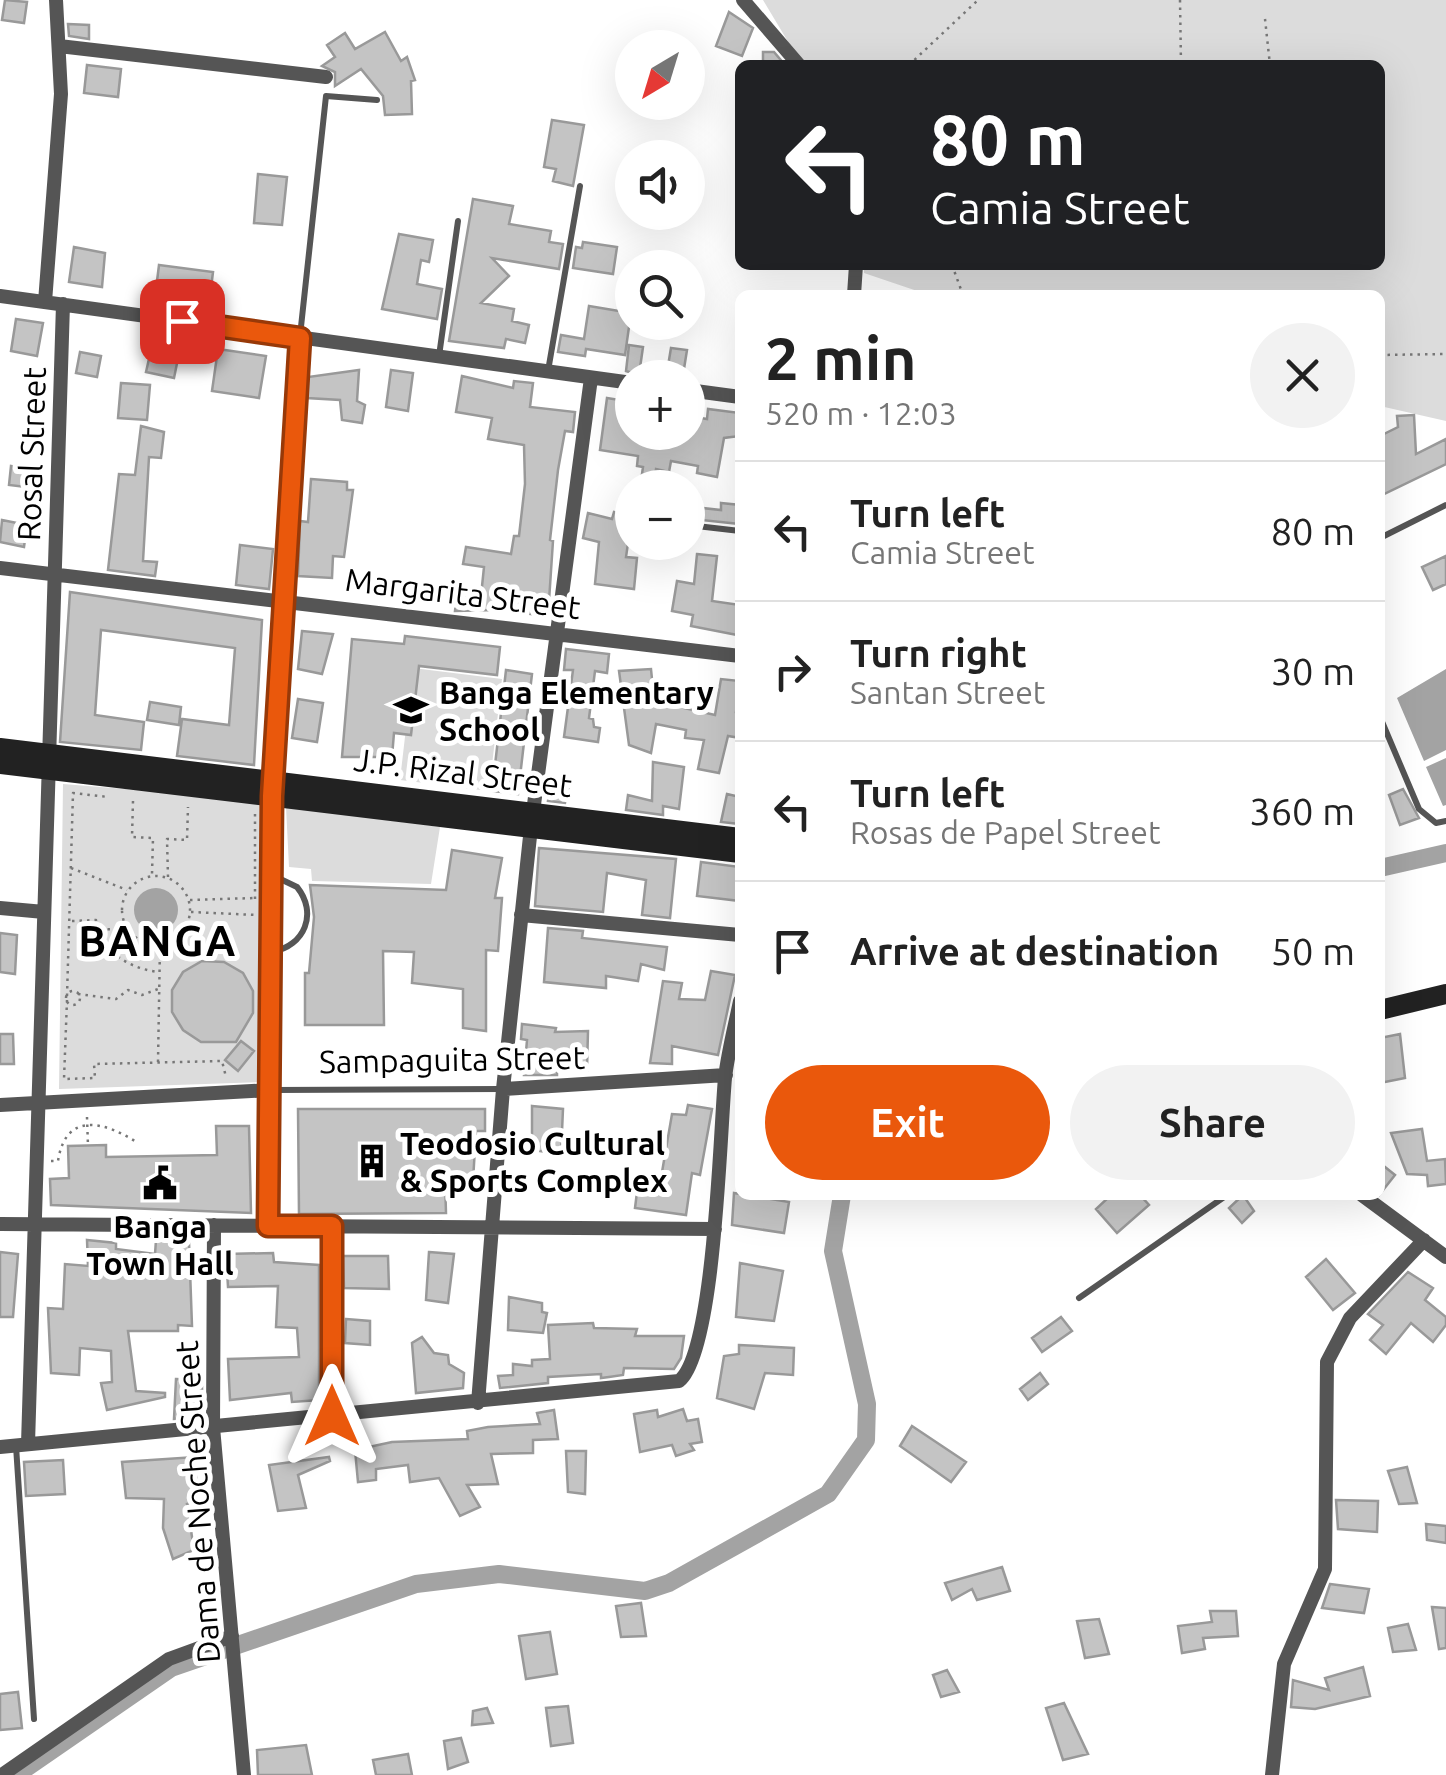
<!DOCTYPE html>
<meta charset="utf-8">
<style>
:root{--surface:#fff;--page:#f2f2f2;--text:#222;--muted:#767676;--line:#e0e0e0;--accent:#ea580c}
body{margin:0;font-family:Ubuntu,sans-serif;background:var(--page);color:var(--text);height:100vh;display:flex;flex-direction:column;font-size:38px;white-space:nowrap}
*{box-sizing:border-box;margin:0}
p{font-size:32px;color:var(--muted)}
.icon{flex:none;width:55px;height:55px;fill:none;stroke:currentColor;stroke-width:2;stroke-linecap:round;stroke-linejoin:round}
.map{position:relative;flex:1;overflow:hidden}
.side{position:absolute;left:735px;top:290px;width:650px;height:910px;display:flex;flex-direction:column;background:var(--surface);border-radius:15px;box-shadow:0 10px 40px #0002}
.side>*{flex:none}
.banner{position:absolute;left:735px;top:60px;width:650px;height:210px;border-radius:15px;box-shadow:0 10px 40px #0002;background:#202124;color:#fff;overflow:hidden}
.needle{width:65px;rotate:218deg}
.fabs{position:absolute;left:615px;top:30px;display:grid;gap:20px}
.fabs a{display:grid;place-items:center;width:90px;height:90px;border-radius:50%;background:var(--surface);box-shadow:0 10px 40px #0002;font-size:50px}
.pin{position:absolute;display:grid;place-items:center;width:85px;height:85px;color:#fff;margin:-42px;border-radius:20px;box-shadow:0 5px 15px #0006}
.me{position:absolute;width:110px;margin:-55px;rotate:0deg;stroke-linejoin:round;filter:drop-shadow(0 0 8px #0008)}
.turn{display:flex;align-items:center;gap:35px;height:210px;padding:0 30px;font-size:45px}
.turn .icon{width:130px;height:130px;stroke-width:2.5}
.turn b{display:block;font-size:70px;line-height:85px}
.round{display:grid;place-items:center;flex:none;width:105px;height:105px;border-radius:52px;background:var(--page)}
.overview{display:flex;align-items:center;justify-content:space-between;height:170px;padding:0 30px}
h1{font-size:60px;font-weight:700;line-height:75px}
.primary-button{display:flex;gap:20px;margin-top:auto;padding:20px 30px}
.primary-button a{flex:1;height:115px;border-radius:60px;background:var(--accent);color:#fff;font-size:40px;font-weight:700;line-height:115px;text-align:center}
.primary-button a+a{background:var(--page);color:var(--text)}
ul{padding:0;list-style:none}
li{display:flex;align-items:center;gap:30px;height:140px;padding:0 30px;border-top:2px solid var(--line)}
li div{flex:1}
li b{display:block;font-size:38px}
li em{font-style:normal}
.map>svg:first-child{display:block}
.green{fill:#dcdcdc}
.water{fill:#a3a3a3}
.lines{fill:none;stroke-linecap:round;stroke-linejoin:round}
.canal{stroke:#a3a3a3;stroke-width:18}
.building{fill:#c4c4c4;stroke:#999;stroke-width:2.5}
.path{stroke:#777;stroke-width:2.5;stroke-dasharray:2.5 5;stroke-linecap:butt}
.service{stroke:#555;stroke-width:6}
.minor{stroke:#555;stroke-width:14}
.secondary{stroke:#222;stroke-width:20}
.route-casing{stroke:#983908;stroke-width:25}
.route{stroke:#ea580c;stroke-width:18}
.labels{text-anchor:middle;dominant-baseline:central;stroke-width:10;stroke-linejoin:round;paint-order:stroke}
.street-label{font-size:32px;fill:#000;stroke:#fff}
.poi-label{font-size:32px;font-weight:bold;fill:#000;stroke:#fff;text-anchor:start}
.district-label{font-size:42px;font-weight:bold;letter-spacing:2.5px;fill:#000;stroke:#fff}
</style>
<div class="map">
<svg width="1446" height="1775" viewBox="0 0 1446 1775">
<rect width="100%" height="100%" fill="#fff"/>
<!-- green -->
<path class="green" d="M763 0H1446V421L1380 406V295H929L864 273V265H1380V65H802Z
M413 668 502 679 489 791 400 780Z
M63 784 262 800V1082L59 1089Z
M286 807 440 827 431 884 312 881 311 869 289 867Z"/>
<!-- water -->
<path class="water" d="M1446 669V750L1424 761 1397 698Z
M1446 758V805L1443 806 1426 767Z
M134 910a22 22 0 1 1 44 0a22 22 0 1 1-44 0Z"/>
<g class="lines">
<!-- canal -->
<path class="canal" d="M1380 868 1446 853
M16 1775 171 1668 416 1584 499 1574 645 1591 669 1583 828 1494 866 1440 867 1404 833 1251 842 1195"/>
</g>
<!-- building -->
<path class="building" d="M5 0 27 2 24 23 2 20Z
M729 12 753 28 742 56 716 46Z
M68 24 89 25V39L69 36Z
M385 32 401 61 407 57 415 80 411 81 412 114 385 115 383 96 361 69 335 86V72L322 66 335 57 327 45 345 33 355 49Z
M763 52H774L785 65H763Z
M87 65 121 69 118 97 84 93Z
M552 120 584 125 573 186 553 181 556 169 544 167Z
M258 174 287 177 282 225 254 223Z
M473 199 513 206 509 224 551 231 549 242 563 244 559 269 492 258 509 276 481 303 514 309 512 321 529 325 525 343 506 339 504 348 449 341Z
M399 234 433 240 429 262 421 260 417 284 442 289 437 319 382 309Z
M583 242 617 247 613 274 573 268 576 247 582 248Z
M74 247 105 253 102 287 69 282Z
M159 265 213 272 208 312 154 305Z
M589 306 631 313 625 355 586 349 585 356 558 352 561 335 584 339Z
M16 319 43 323 37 356 11 351Z
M156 328 183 334 174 378 146 372Z
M629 345 643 347 639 375 626 371Z
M671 348 687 350 683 375 667 372Z
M218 349 266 356 259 398 212 391Z
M80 352 101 356 97 377 76 373Z
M359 370 357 401 365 405 362 423 342 420 340 400 307 398 308 377Z
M391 370 413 373 408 411 386 407Z
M462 376 513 388 514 381 533 383 530 407 575 412 573 432 565 431 558 470 550 540 553 541 548 616 497 610 455 611 457 593 481 596 484 567 463 564 466 547 511 554 514 536H519L525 484 524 445 488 439 492 418 456 412Z
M121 383 150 385 147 420 118 418Z
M607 398 632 402V432H688V416L707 419 708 409 740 413V436L724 438 717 477 697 473 698 466 671 461 669 472 656 469 653 488H640L643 467 637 466 638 456 600 450Z
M1414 415 1416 454 1446 439V464L1380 496V436L1398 427 1397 416Z
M141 426 164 432 161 458 149 457 143 561 157 562 155 576 108 570 119 474 135 475Z
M11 466 37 470 35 488 9 485Z
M311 479 347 482V490H353L344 557 333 556 332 578 298 576 300 521 308 522Z
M721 503 740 505V524L701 520 702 508 721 510Z
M614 512 632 516 626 557 637 558 634 589 595 584 599 542 583 538 588 513 612 519Z
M2 520 27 525 24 547 0 542Z
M240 545 273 549 269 589 236 585Z
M697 554 717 556 712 601 740 605 737 635 691 626 693 615 672 611 677 581 694 584Z
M1446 556V584L1433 590 1422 567Z
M70 592 262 620 254 765 177 756 182 719 229 725 235 648 101 630 95 715 144 722 141 750 60 742Z
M302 631 333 634 322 674 298 669Z
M405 636 500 647 497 675 419 666 411 735 394 733 392 757H342L352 639 404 644Z
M566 649 609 654 607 673 595 671 589 718 593 719 594 727 600 728 598 742 564 737 573 670H564Z
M651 669 654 699 684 703V708L715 715 721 679 740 681 736 712H740V738L728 736 719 773 698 769 704 740 685 738 686 730 656 724 651 753 629 745 619 671Z
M506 670 532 674 518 794 492 791Z
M298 699 323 703 317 742 292 738Z
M150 702 181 707 179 725 147 720Z
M653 762 684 767 679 809 663 806V815L626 810 628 795 652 801Z
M550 787 568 789 565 803 548 801Z
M1403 789 1419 818 1400 825 1389 795Z
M727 794 740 797V824L721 822Z
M539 848 676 859 670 918 642 915 646 880 607 873 603 912 535 906Z
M452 850 502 858 495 898H502L498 951 486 950V1031L463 1028V989L412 983 414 952 383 951 384 1025H305V973H309L314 917 310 885 446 890Z
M701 862 740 867V901L697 896Z
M548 928 583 931 582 938 667 947 664 970 641 964 638 981 606 976V988L544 982Z
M0 933 17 935 15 974 0 972Z
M202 961 224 962 243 973 253 991V1013L236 1042H201L183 1030 172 1012V990L183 972Z
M711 971 735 975 718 1055 672 1046V1064L650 1063 663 981 682 983 679 999 705 1000Z
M522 1024 556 1028 555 1032 588 1031 587 1070 557 1067V1075H524L527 1040 521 1039Z
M0 1034H13L14 1064H0Z
M1400 1034 1405 1078 1380 1083V1038Z
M241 1041 254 1051 238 1071 225 1060Z
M688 1105 712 1109 700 1175 692 1173 686 1215 635 1208 639 1176 661 1178 672 1114 686 1115Z
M532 1106 563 1109 561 1154 532 1150Z
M298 1109H485V1131H476L473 1181 445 1179 446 1213 299 1214Z
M216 1126H249L251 1213 51 1205 50 1179 69 1178 68 1146 106 1145V1157L217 1155Z
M1422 1129 1427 1161 1445 1159 1446 1184 1428 1186 1427 1175 1407 1174 1391 1133Z
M1380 1163 1395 1175 1380 1194Z
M734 1193 789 1202 784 1233 732 1225Z
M1111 1195H1140L1149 1205 1117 1233 1096 1209Z
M1243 1195 1254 1211 1242 1223 1229 1208Z
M87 1240 116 1243V1249L155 1254 156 1240 189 1242 192 1326 178 1325V1331H128L136 1391 165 1393V1397L107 1410 101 1383 112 1382 111 1351 80 1348 79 1375 51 1373 48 1308 63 1309 65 1264 88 1266Z
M0 1252 18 1254 13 1317H0Z
M429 1252 454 1254 448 1303 426 1300Z
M273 1253 274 1262 319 1265V1400L292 1402 291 1393 230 1400 228 1359 299 1357 297 1328 276 1327 278 1286 228 1287 226 1254Z
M343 1256H388L389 1289 344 1288Z
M1326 1259 1355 1293 1333 1310 1306 1277Z
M740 1263 783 1271 774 1321 736 1317Z
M1408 1272 1433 1288 1425 1300 1446 1317V1325L1433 1342 1411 1323 1386 1354 1370 1340 1383 1325 1368 1314Z
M509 1297 542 1303V1312L547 1313 543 1333 508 1330Z
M1061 1317 1072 1331 1042 1352 1032 1338Z
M346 1319 370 1321V1345L345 1343Z
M593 1323 594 1328 637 1329 635 1336H684L681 1358 674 1369 624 1368 623 1375 609 1377 601 1378V1374L548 1377V1383L500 1388 498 1376 513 1375V1364L532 1366V1360L550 1359 548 1325Z
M422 1337 434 1353 448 1355 449 1364 464 1373 463 1388 416 1393 412 1343Z
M739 1345 794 1348 793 1375 765 1373 754 1409 717 1398 724 1356 739 1354Z
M1040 1373 1048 1384 1028 1400 1020 1389Z
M176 1379 202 1380V1417L174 1419Z
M683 1409 687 1421 698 1419 702 1442 690 1444 694 1450 676 1456 672 1445 640 1452 634 1414 657 1410 658 1417Z
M554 1410 558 1439 533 1440V1453L491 1454 498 1484 467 1485 480 1507 460 1516 439 1478 410 1482 408 1465 376 1469V1480L358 1482 355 1450 392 1442 468 1439 467 1431 488 1427 540 1424 537 1413Z
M912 1426 966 1462 951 1482 900 1446Z
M566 1451H586L585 1494 568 1492Z
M195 1457 198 1502 187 1504 194 1550 173 1559 163 1528 164 1499 126 1498 122 1462Z
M329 1457 330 1461 298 1475 306 1508 278 1511 269 1465Z
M63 1460 65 1494 26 1496 24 1462Z
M1407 1467 1417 1503 1399 1504 1388 1471Z
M1336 1500 1378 1501 1377 1532 1338 1529Z
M1426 1524 1446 1526V1543L1427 1540Z
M1002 1567 1010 1591 977 1600 972 1589 952 1600 945 1583Z
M1330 1584 1369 1589 1364 1613 1322 1608Z
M641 1603 646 1636 621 1637 616 1606Z
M1432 1607 1446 1608V1648L1439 1649Z
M1210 1611H1236L1238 1636 1203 1638 1205 1649 1182 1653 1178 1626 1212 1622Z
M1099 1619 1109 1654 1085 1658 1077 1621Z
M1408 1624 1416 1650 1393 1652 1388 1628Z
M550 1632 557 1674 526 1679 519 1636Z
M1363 1667 1370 1696 1315 1709 1291 1707 1293 1680 1329 1690 1325 1678Z
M947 1670 959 1692 941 1697 933 1675Z
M18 1692 22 1728 0 1730V1694Z
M1064 1703 1088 1754 1063 1760 1046 1708Z
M568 1706 573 1743 551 1746 546 1708Z
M487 1708 493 1723 472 1725 473 1711Z
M461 1738 468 1762 448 1769 444 1741Z
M306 1745 312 1775H258L257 1750Z
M408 1754 412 1775H376L373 1760Z"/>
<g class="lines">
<!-- path -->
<path class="path" d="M1180 0 1181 65
M1265 19 1270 65
M909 65 978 0
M952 265 963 295
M1380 355 1446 354
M133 801 132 837 153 838 152 874
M71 868 127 890
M122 910a34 34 0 1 1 68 0a34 34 0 1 1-68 0Z
M168 877 167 839 187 840 188 807
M255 899V812
M190 900 255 898
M191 912 257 915
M72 921 96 920C102 952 128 968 158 972
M100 929 127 930
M66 998a7 7 0 1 1 14 0a7 7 0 1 1-14 0Z
M78 994 116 999 128 990 142 995 158 989
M67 996 73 793 108 797
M67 1000 64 1079 95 1078 94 1064 222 1061 226 1077
M158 1062 160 945
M87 1117 88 1146
M51 1161H58C66 1109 107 1123 138 1143"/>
<!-- service -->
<path class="service" d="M300 336 326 96 377 100
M439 356 458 221
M548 371 580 186
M688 525 740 531
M1380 538 1446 505
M1380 717 1419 809 1436 823 1446 821
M272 952C305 946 318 913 297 887L272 875
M274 1090 501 1089
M1079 1298 1227 1195
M16 1446 34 1719"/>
<!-- minor -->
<path class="minor" d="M743 0 799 65
M59 46 326 77
M854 295 856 265
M0 296 632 383
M45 302 61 94 56 0
M688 390 740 397
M0 568 740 656
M0 908 44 912
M521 915 740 935
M503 1089 726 1075
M0 1105 271 1090
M1362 1195 1446 1257
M0 1224 715 1229
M214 1225 213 1427 244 1775
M268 1226 273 796 300 338
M478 1403 503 1089 531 827 591 378
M332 1416V1226
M28 1444 63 304
M0 1447 679 1381C715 1353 720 1131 725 1078 728 1052 735 1026 740 1001
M2 1775 169 1659 232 1636
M1272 1775 1284 1664 1325 1569 1327 1362 1350 1318 1424 1240"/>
<!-- secondary -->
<path class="secondary" d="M0 748 740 838
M0 764 740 853
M1380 1010 1446 994"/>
</g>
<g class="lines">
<!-- route casing -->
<g class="route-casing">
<path id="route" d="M182 321 300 338 272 796 268 1226H332V1416"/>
</g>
<!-- route -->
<use href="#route" class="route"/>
</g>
<!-- icons -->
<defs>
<g id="school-bare" transform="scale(2.7)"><path d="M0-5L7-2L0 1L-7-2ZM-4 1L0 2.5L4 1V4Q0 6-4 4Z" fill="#000" stroke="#fff" stroke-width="2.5" paint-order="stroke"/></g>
<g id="building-bare" transform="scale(2.7)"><path d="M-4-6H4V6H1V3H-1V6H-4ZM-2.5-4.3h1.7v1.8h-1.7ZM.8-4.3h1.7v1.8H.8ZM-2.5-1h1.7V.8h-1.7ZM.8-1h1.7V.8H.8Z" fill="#000" stroke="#fff" stroke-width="2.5" paint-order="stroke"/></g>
<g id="civic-bare" transform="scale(2.7)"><path d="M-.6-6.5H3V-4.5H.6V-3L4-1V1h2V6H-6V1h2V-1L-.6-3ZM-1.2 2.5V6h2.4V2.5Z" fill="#000" stroke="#fff" stroke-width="2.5" paint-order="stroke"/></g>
</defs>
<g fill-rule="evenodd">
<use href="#school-bare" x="411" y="710"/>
<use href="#building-bare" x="372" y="1161"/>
<use href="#civic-bare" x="160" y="1183"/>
</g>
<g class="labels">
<!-- street labels -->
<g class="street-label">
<text transform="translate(31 454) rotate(-88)">Rosal Street</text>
<text transform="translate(463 593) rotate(7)">Margarita Street</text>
<text transform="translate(463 772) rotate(7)">J.P. Rizal Street</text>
<text transform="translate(452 1059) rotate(-1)">Sampaguita Street</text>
<text transform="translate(197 1502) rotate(-94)">Dama de Noche Street</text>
</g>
<!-- poi labels -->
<g class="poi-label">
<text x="439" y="692">Banga Elementary<tspan x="439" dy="37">School</tspan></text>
<text x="400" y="1143">Teodosio Cultural<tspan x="400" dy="37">&amp; Sports Complex</tspan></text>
<text x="160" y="1226" text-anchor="middle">Banga<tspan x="160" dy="37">Town Hall</tspan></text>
</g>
<!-- district labels -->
<g class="district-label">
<text x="158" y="940">BANGA</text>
</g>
</g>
</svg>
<div class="fabs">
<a><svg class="needle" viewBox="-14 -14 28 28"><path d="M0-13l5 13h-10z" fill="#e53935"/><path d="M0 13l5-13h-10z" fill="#767676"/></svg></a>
<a><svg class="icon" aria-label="sound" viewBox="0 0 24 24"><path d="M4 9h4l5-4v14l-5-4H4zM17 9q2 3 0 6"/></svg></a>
<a><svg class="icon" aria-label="search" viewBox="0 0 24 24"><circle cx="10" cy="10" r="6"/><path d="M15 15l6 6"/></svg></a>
<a>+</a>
<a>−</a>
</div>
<div class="pin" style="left:182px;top:321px;background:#d93025"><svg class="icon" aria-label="arrive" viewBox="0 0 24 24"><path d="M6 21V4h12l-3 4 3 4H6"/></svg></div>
<svg class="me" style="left:332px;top:1416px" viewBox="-20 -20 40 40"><path d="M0-17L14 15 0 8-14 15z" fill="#ea580c" stroke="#fff" stroke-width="4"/></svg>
<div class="banner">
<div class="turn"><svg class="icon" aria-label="left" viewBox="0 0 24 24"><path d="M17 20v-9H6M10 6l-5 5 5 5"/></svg><div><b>80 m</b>Camia Street</div></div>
</div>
<section class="side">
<div class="overview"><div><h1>2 min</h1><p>520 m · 12:03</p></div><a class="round"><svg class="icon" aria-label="close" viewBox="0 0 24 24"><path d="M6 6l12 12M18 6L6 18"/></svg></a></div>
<ul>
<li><svg class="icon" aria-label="left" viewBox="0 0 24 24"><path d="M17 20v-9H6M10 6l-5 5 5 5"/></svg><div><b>Turn left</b><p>Camia Street</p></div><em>80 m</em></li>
<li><svg class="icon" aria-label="right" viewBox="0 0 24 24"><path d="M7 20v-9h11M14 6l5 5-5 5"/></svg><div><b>Turn right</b><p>Santan Street</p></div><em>30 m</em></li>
<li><svg class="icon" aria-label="left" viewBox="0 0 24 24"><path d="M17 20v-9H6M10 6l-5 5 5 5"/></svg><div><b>Turn left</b><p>Rosas de Papel Street</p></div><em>360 m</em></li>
<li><svg class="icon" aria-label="arrive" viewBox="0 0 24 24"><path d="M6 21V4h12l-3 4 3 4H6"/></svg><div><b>Arrive at destination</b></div><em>50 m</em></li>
</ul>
<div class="primary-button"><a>Exit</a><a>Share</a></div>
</section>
</div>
